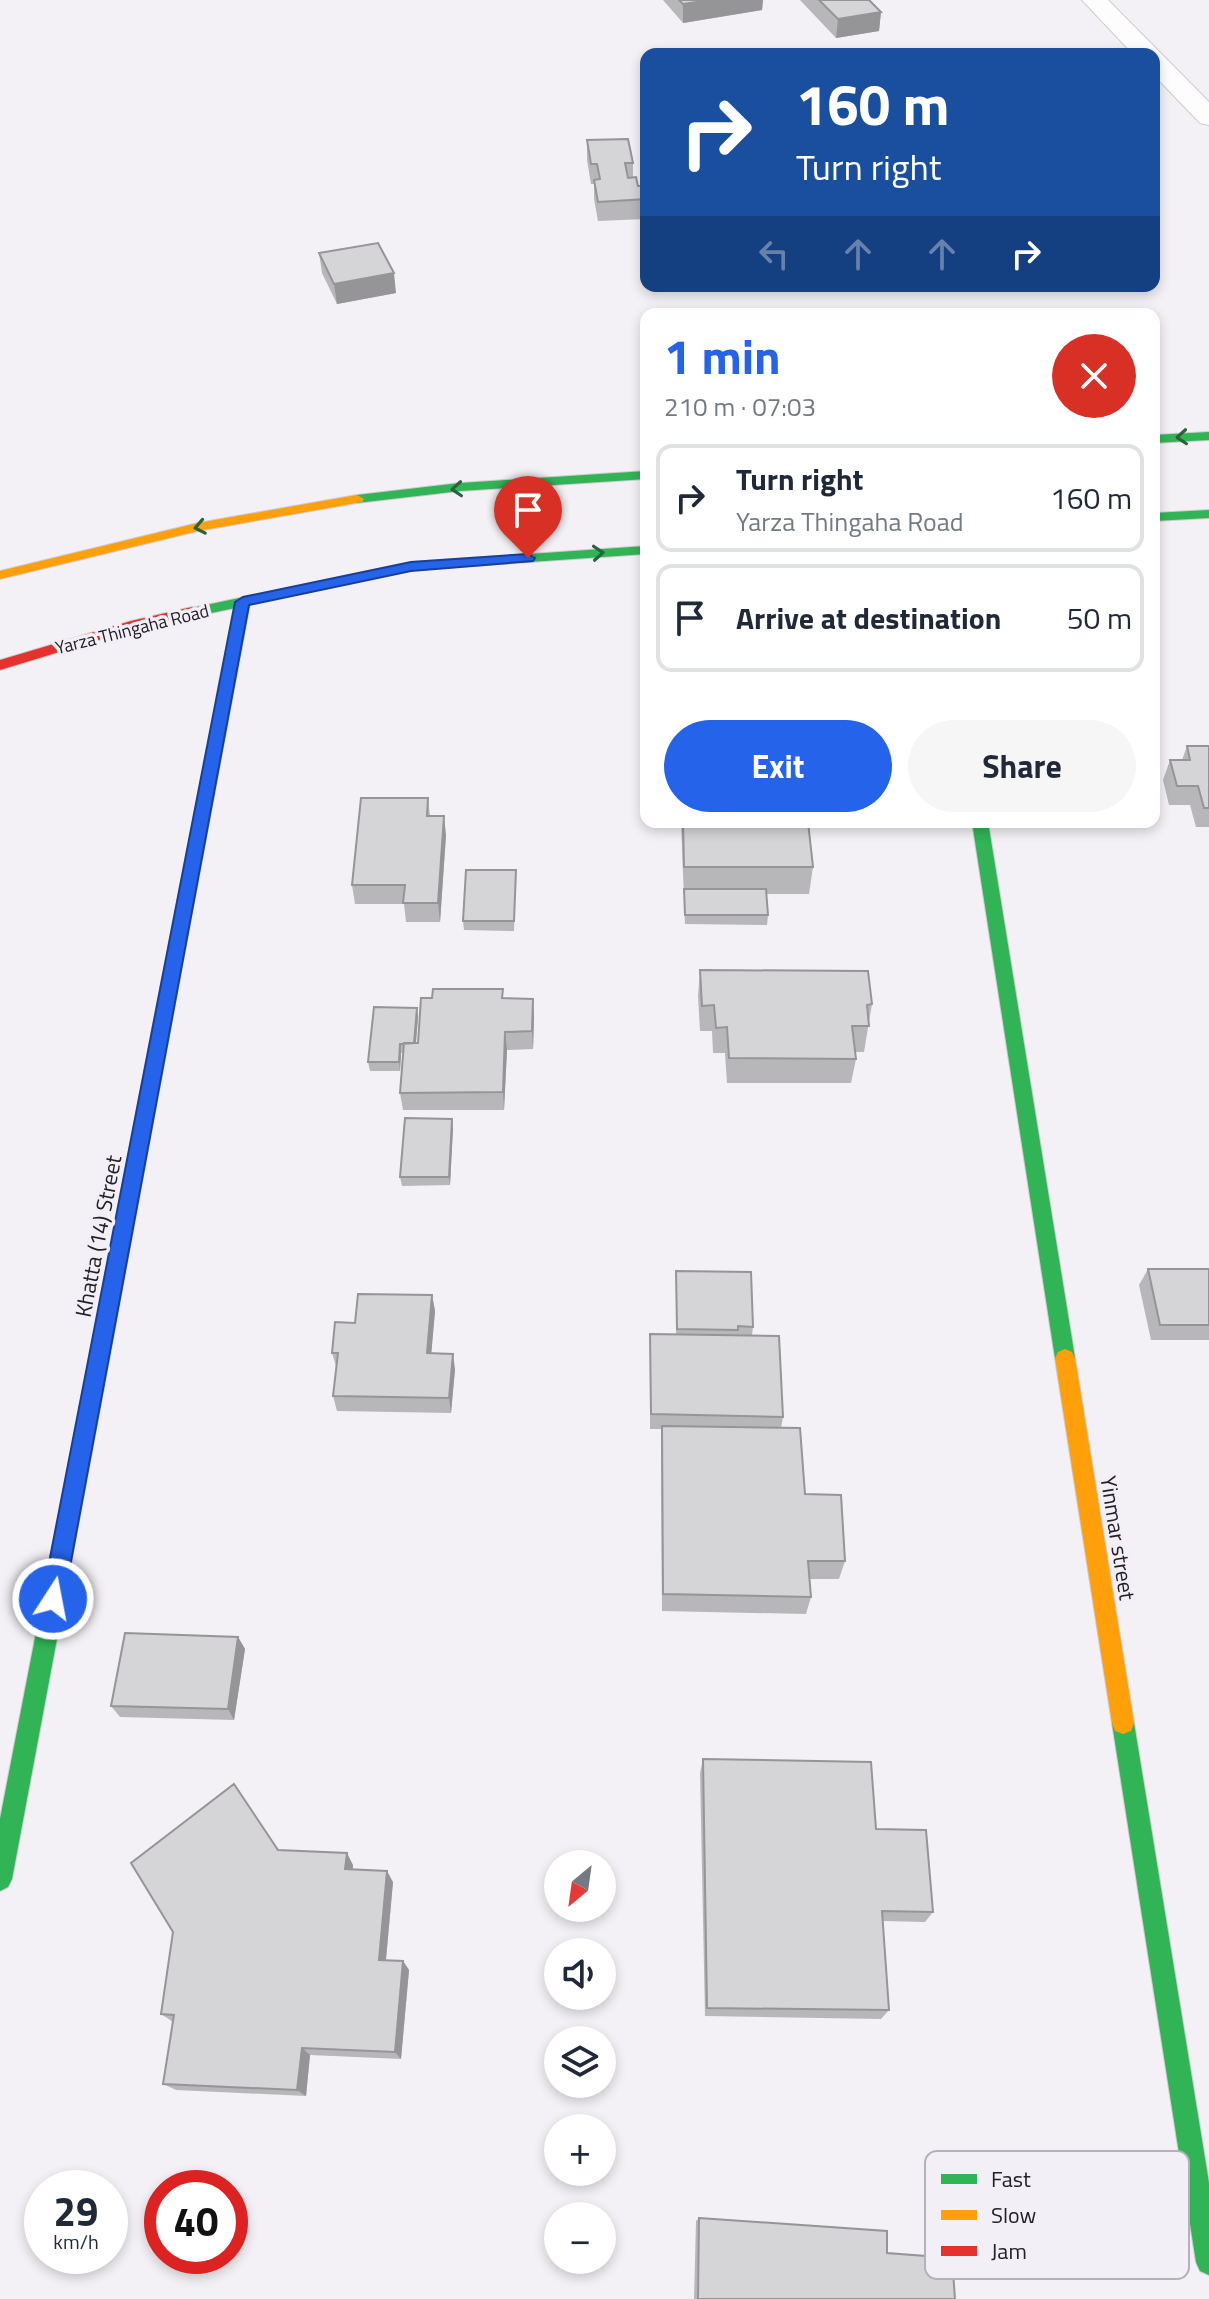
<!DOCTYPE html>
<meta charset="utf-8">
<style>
:root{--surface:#fff;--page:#f6f6f7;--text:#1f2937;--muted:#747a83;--line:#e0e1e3;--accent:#2563eb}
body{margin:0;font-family:"Titillium Web",sans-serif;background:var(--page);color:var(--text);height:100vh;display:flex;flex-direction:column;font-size:30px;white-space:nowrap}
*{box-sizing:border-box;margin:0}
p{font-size:26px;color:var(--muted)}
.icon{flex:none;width:44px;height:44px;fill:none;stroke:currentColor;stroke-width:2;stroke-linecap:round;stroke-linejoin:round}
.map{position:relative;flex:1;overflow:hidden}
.sheet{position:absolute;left:640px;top:308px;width:520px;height:520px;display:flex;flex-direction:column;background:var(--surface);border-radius:16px;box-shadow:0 4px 12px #0003}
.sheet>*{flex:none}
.hud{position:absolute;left:640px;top:48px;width:520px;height:244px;border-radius:16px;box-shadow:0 4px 12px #0003;background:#1a4fa0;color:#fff;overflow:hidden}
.needle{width:52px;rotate:209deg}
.buttons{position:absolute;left:544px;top:1850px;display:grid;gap:16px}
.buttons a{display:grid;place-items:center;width:72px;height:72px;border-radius:50%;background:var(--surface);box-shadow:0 4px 12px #0003;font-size:40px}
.speed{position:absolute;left:24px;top:2170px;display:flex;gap:16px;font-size:40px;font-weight:700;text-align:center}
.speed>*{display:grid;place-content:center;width:104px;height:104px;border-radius:50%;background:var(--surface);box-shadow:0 4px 12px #0003;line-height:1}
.speed small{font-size:20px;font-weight:400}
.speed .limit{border:12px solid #d22;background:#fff;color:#111}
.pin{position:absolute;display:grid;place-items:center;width:68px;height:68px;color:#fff;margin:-82px -34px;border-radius:50% 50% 50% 0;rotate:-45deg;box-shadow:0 0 8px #0007}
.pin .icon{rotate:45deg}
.me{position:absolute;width:88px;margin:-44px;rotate:11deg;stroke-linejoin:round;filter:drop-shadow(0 0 6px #0008)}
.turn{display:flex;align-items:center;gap:28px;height:168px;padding:0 24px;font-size:36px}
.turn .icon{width:104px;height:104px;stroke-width:2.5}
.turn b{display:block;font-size:56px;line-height:68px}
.lanes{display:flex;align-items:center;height:76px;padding:0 24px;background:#0003;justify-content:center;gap:40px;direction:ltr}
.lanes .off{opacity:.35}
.round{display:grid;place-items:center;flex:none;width:84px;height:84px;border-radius:42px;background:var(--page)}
.head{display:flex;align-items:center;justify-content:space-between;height:136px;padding:0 24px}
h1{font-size:48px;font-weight:700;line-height:60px;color:var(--accent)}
.primary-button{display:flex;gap:16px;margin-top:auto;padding:16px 24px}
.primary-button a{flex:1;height:92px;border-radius:48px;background:var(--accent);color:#fff;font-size:32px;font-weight:700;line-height:92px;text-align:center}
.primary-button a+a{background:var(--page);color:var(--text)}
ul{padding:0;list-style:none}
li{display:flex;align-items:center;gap:24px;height:108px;margin:0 16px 12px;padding:0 8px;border:4px solid var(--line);border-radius:16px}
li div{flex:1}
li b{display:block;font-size:30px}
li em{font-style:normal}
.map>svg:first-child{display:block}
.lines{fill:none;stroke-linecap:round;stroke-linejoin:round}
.street-casing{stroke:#cecccf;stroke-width:2}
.fast-casing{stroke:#cecccf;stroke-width:2}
.slow-casing{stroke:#cecccf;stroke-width:2}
.jam-casing{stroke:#cecccf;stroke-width:2}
.street{fill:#fdfdfe;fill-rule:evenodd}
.fast{fill:#30b455;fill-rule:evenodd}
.slow{fill:#ff9f0a;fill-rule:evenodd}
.jam{fill:#e5322d;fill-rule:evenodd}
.wall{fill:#b7b6b9}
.shaded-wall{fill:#959496}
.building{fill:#d5d4d7;stroke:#959496;stroke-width:2}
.oneway{stroke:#29633a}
.route{fill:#2563eb;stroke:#184099;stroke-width:2}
.labels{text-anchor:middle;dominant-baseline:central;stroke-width:7;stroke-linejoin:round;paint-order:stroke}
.far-street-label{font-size:18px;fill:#232124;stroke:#f3eff7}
.street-label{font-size:22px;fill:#232124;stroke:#f3eff7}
.key{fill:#f3eff7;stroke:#b5b1b8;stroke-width:2}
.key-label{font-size:22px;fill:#232124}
</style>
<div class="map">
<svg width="1209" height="2299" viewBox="0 0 1209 2299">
<rect width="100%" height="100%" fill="#f3f1f5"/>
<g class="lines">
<!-- street casing -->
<g class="street-casing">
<path id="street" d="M1082 0H1108L1209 102V125L1200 123 1154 75V54H1133Z"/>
</g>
<!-- fast casing -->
<g class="fast-casing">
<path id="fast" d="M1209 432V440L1154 443V435Z
M646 471V479L460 491 357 503 350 499 357 495 460 483Z
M1209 510V518L1154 521V513Z
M646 546V554L411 570 250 604 171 1025 168 1030H156L153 1025 235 608 192 617 185 612 187 609 411 562Z
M972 822H988L1075 1358 1072 1364 1065 1367 1058 1364 1055 1358Z
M106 1314 113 1317 116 1323 12 1879 8 1887 0 1891V1819L96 1323 99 1317Z
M1123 1712 1131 1715 1134 1723 1209 2183V2275L1200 2271 1196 2262 1112 1723 1115 1715Z"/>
</g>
<!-- slow casing -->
<g class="slow-casing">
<path id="slow" d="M357 495 364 499 362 502 198 531 0 579V571L198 523Z
M1065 1349 1072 1352 1075 1358 1134 1723 1131 1731 1123 1734 1115 1731 1112 1723 1055 1358 1058 1352Z"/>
</g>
<!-- jam casing -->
<g class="jam-casing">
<path id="jam" d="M192 607 199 612 197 615 138 628 0 670V660L131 621Z
M162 1018 171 1025 116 1323 113 1329 106 1332 99 1329 96 1323 153 1025Z"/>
</g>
<!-- street -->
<use href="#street" class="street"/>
<!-- fast -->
<use href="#fast" class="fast"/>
<!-- slow -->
<use href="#slow" class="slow"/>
<!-- jam -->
<use href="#jam" class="jam"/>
</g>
<!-- wall -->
<path class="wall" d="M663 0H763L762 10 683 23Z
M800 0H869L881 12 879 31 836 38Z
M587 140 633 163V177L638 186H646V219L598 221 594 199V184H591L587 160Z
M319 253 396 293 337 304 322 273Z
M1187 746H1209V827H1196L1190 805H1169L1163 780 1170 760H1182Z
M428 798 430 816 446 835 440 922H406L404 904H355L352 885Z
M681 822H808L813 867 809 894H766L768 915 767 925 685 924Z
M516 870 514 931 464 930 463 921Z
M700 970 872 1004 864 1052H855L856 1059 851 1083H727L725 1053H713L712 1031H700L698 996Z
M503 998 533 999 534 1017 533 1049 507 1050 504 1110H403L400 1093 403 1053H401L400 1071H370L368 1062 417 1008 418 1017 416 1043Z
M453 1128 450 1185 402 1186 400 1177Z
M1148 1269H1209V1340H1151L1139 1285Z
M676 1271 753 1327 752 1335 783 1417 781 1428 805 1494 845 1561 839 1579H809L811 1597 806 1614 662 1611 661 1446 662 1429H650V1334H676Z
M432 1295 435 1311 431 1353 455 1369 451 1413 337 1411 333 1396 336 1366 332 1353 355 1323Z
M238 1637 245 1649 234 1720 120 1717 111 1706Z
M703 1759 876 1829 933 1912 925 1922 883 1921 889 2010 881 2019 705 2016 700 1773Z
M279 1850 353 1865V1869L393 1882 386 1960 403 1961 409 1970 401 2059 310 2055 306 2096 176 2090 163 2084 173 2022 161 2014Z
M699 2218 887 2253 955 2299H694L696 2221Z"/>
<!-- shaded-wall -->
<path class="shaded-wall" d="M710 0H763L762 10 683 23V4Z
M881 12 879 31 836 38 838 19Z
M394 273 396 293 337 304 334 284Z
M444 816 446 835 440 922 438 903Z
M533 999 534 1017 533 1049 532 1031Z
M417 1008 418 1017 415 1053 414 1044Z
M505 1032 507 1050 504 1110 503 1092Z
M400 1044 401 1053 400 1071 399 1062Z
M452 1119 453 1128 450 1185 449 1177Z
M432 1295 435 1311 430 1369 427 1353Z
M453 1354 455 1369 451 1413 449 1398Z
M238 1637 245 1649 234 1720 228 1709Z
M347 1853 353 1865 352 1880 345 1869Z
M387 1871 393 1882 385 1969 379 1960Z
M403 1961 409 1970 401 2059 395 2052Z
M302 2048 310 2055 306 2096 297 2090Z"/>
<!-- building -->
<path class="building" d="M679 0H710L683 4Z
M819 0H869L881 12 838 19Z
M628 139 633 163H625L628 178 636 177 638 186H646V199L598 202 594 180 600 179 597 164H591L587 140Z
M378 243 394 273 334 284 319 253Z
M1187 746H1209V808H1204L1198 786H1177L1170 760H1190Z
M361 798H428L427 816H444L438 903H403L405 885H352Z
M683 822H808L813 867H684Z
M466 870H516L514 921H463Z
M684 889H766L768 915H685Z
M700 970 868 971 872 1004 867 1005 869 1026H852L856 1059 729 1058 727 1027 716 1028 714 1005 702 1006Z
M433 989H503L502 998 533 999 532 1031 505 1032 503 1092 400 1093 404 1043H418L421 998H432Z
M374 1007 417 1008 414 1043 400 1044 399 1062H368Z
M405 1118 452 1119 449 1177H400Z
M1148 1269H1209V1325H1160Z
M676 1271 751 1272 753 1327 738 1326V1330L677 1329Z
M358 1294 432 1295 427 1353 453 1354 449 1398 333 1396 338 1353H332L335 1322 355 1323Z
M650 1334 779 1336 783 1417 651 1414Z
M662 1426 800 1428 805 1494 841 1495 845 1561H808L811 1597 663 1594Z
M125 1633 238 1637 228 1709 111 1706Z
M703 1759 871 1762 876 1829 926 1830 933 1912 882 1911 889 2010 707 2008Z
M234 1784 278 1850 347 1853 345 1869 387 1871 379 1960 403 1961 395 2052 302 2048 297 2090 163 2084 174 2015 161 2014 173 1932 131 1863Z
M699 2218 887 2231V2253L952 2258 955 2299H698Z"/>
<!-- one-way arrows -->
<defs><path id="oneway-chevron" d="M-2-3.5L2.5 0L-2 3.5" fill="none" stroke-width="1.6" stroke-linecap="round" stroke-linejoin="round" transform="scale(2)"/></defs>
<g class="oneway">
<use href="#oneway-chevron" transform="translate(1182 437) rotate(176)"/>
<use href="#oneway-chevron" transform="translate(457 489) rotate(176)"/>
<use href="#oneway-chevron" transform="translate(200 527) rotate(169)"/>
<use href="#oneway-chevron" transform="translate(598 553) rotate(-4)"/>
</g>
<!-- route -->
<path class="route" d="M528 554 535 558 533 561 411 571 249 605 64 1599 61 1606 53 1609 46 1606 42 1599 235 602 243 597 411 562Z"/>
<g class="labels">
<!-- far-street labels -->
<g class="far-street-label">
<text transform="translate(132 629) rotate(-14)">Yarza Thingaha Road</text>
</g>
<!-- street labels -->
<g class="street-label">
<text transform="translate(98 1236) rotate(-79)">Khatta (14) Street</text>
<text transform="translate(1118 1538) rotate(81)">Yinmar street</text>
</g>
</g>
<!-- legend -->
<rect x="925" y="2151" width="264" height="128" rx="12" class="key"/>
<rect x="941" y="2174" width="36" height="10" fill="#30b455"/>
<rect x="941" y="2210" width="36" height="10" fill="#ff9f0a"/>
<rect x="941" y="2246" width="36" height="10" fill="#e5322d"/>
<g class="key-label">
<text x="991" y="2187">Fast</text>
<text x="991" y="2223">Slow</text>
<text x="991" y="2259">Jam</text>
</g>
</svg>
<div class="buttons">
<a><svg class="needle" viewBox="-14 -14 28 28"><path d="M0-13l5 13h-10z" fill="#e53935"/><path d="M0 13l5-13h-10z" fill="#747a83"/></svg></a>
<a><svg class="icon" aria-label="sound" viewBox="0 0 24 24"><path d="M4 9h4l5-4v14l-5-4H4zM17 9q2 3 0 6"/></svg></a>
<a><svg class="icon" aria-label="layers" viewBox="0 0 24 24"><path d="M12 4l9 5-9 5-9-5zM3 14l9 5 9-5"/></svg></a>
<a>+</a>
<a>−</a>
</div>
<div class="speed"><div>29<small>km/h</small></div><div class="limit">40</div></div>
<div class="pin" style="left:528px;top:558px;background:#d93025"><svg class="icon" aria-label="arrive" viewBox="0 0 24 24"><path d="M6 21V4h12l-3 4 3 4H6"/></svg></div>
<svg class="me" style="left:53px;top:1599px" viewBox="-20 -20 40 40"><circle r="17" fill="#2563eb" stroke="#fff" stroke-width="3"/><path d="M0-11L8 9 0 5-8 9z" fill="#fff"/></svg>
<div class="hud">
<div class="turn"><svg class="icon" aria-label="right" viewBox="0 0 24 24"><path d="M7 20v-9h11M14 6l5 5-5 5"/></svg><div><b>160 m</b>Turn right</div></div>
<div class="lanes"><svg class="icon off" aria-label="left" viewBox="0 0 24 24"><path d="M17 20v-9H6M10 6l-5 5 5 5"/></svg><svg class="icon off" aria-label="ahead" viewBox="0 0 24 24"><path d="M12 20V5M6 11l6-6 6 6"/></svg><svg class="icon off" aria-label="ahead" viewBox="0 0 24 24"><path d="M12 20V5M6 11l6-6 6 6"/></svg><svg class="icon" aria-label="right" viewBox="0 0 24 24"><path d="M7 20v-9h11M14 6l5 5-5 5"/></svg></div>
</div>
<section class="sheet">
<div class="head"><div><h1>1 min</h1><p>210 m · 07:03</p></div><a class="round" style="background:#d93025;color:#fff"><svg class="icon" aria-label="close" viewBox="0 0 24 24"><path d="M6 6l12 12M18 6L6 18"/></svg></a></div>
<ul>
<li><svg class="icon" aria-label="right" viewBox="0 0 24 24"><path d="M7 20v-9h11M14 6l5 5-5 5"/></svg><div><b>Turn right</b><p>Yarza Thingaha Road</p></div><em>160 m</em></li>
<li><svg class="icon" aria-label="arrive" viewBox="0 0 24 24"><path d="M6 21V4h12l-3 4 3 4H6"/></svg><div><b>Arrive at destination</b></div><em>50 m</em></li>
</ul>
<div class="primary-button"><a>Exit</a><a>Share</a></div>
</section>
</div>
